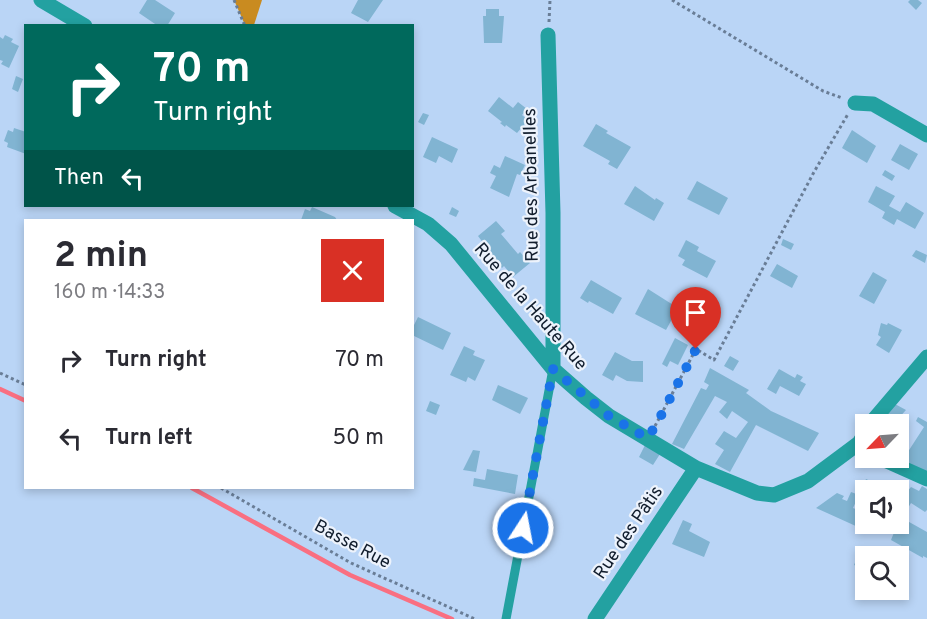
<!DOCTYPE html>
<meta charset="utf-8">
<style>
:root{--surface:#fff;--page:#f7f7f7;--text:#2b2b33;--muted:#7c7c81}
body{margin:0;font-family:Overpass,sans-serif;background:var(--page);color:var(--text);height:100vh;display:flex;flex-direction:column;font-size:22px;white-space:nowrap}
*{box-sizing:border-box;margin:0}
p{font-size:20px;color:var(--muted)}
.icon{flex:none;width:33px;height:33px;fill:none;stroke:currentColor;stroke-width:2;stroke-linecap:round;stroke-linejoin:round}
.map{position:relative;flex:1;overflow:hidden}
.details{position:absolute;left:24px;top:219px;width:390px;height:270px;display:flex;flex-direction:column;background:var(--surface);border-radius:0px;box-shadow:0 3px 9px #0003}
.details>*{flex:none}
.top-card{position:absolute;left:24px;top:24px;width:390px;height:183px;border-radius:0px;box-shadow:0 3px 9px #0003;background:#00695c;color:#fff;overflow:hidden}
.needle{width:39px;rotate:245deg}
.controls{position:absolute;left:855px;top:414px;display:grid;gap:12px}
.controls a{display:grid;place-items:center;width:54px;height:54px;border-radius:0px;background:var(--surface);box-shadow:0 3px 9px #0003;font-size:30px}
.pin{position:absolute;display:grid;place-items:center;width:51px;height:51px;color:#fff;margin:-62px -26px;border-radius:50% 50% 50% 0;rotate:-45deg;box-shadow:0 0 6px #0007}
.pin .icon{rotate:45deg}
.me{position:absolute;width:66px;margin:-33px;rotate:11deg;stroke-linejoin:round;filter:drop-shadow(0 0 4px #0008)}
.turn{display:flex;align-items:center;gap:21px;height:126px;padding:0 30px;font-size:27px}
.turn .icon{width:78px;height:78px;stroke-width:2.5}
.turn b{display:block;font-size:42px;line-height:51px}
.then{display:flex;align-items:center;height:57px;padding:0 30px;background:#0003;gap:12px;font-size:22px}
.round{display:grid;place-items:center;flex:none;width:63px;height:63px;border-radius:0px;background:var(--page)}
.headline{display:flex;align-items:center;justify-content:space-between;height:102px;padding:0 30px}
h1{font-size:36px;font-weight:700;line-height:45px}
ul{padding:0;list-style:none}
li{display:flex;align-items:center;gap:18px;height:78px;padding:0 30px}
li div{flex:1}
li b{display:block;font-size:22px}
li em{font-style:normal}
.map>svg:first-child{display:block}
.forest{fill:#c98b20}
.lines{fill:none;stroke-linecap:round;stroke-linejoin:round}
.stream{stroke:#f96f81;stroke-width:4.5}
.building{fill:#81b4d2}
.path{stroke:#697d96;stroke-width:3;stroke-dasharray:3 3;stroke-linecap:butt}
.service{stroke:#23a1a1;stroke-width:9}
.minor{stroke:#23a1a1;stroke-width:15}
.route{stroke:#1a73e8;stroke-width:10;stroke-dasharray:0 18}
.labels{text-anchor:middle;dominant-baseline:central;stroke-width:4.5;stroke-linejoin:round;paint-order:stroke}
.street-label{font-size:18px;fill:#111d2d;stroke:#edf3fc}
</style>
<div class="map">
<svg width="927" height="619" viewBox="0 0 927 619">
<rect width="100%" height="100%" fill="#bad5f6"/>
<!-- forest -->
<path class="forest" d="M234 0H262L254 25H245Z"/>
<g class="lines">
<!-- stream -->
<path class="stream" d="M0 389 26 401
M192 488 350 575 452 619"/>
</g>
<!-- building -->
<path class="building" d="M147 0H155L175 13 167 26H158L139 13Z
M358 0H383L368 22 351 13Z
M910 0H918L922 3 916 10 908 2Z
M486 9H499V16H504L502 43H484L483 16H486Z
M5 35 13 39 11 42 19 46 9 68 1 64 3 61 0 60V37L3 39Z
M16 76 23 79 18 92 12 89Z
M499 97 513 108 518 102 527 109 522 115 528 120 517 133 506 125 505 127 500 123 502 122 488 111Z
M423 113 429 115 424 125 418 122Z
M596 124 608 131 606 133 631 147 617 169 608 164 610 161 583 146Z
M14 128 26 132V154L7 147 8 143 4 141 8 130 13 132Z
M852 130 876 146 867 163 842 148Z
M432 137 458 149 452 163 439 156 436 163 423 157Z
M900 144 918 154 909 170 891 160Z
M505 156 525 165 520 175 517 174 509 197 490 188 496 176 490 173 494 165 500 168Z
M885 170 895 176 892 181 882 175Z
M697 181 728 198 719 215 687 199Z
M635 186 655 200 656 198 664 203 654 221 624 204Z
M876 186 895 196 889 206 900 212 906 202 924 213 915 229 897 219 894 225 882 218 885 212 868 202Z
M312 207 335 217 337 220H301L305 209 310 211Z
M452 207 459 211 456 217 449 214Z
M496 221 505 231 501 234 518 254 520 252 530 263 513 277 504 266 502 268 478 236Z
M783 239 794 244 791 250 781 245Z
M686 240 699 247 697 251 716 261 707 278 682 265 685 260 678 256Z
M916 250 927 255 925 263 912 256Z
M777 264 798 276 792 288 770 276Z
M873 272 887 280 874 304 859 296Z
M591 280 622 298 613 314 589 301 588 303 580 298Z
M648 289 678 308 666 330 635 314Z
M418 317 451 333 443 350 412 335V329Z
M881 323 887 325 888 323 902 330 889 353 876 345 881 337 878 335Z
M675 338 688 345 678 365 670 361 667 367 662 364Z
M464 346 475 351 473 355 485 360 475 381 468 377 466 382 450 375Z
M615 352 632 361H643V382L627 381 616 375 613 381 602 375Z
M730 356 739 361 733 371 724 366Z
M710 368 749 390 746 393 771 411 819 433 808 451 756 425 730 472 715 464 724 450 715 444 724 431 736 438 748 422 732 411 727 419 719 412 727 402 715 396 684 449 672 444 701 388 706 390 709 385 704 382Z
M779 369 795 378 797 374 803 377 800 381 806 384 799 396 780 386 776 394 767 389Z
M498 385 528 398 520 414 492 400Z
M430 401 440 405 436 415 426 411Z
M895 404 906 410 895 422 886 414Z
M918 417 927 422V472L902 461 924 427 916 421Z
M645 445 660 454 653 465 639 457Z
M473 450 480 451 476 472 463 470Z
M487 469 518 475 515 494 473 486 474 478 485 480Z
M866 479 881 486 878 490H866V495L860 493Z
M922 486 927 489V510L925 512 911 503 902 518 927 532V558L923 556V558L891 540 895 530 884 524H898V504L901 499 911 487 919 491Z
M851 492 859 495 853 508 866 513V524H872L869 532 816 508 837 493 844 496 842 499 847 501Z
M683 520 692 524 689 531 710 542 704 557 672 544Z
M862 546 879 556H866V570L854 565Z"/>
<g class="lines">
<!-- path -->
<path class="path" d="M234 0 245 26
M672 0 823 91 842 98
M549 22 550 0
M0 373 26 385
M655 426 696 349 714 360 814 172 848 114
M221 488 351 563 475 619"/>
<!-- service -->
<path class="service" d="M506 619 553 369"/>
<!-- minor -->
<path class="minor" d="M41 0 85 26
M548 35 553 213V369
M855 103 873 104 927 135
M395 206 428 224 451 244 553 369 586 398 609 416 696 468 757 493 774 495 808 481 859 443 866 432
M870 424 927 357
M880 458 927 479
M595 619 696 468"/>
</g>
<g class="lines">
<!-- route -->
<path class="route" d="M523 528 553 369 609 416 647 438 655 427 696 349"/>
</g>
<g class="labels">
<!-- street labels -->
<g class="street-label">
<text transform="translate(532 185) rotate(-91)">Rue des Arbanelles</text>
<text transform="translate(530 307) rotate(49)">Rue de la Haute Rue</text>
<text transform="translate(629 533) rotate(-56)">Rue des Pâtis</text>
<text transform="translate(352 545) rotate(28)">Basse Rue</text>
</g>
</g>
</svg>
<div class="controls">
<a><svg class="needle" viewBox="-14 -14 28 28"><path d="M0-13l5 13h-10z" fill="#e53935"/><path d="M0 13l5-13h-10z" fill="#7c7c81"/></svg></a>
<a><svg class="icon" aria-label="sound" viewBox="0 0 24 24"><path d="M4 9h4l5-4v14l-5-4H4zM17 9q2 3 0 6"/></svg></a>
<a><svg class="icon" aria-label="search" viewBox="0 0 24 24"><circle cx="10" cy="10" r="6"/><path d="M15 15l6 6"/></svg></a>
</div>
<div class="pin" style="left:696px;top:349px;background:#d93025"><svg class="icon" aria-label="arrive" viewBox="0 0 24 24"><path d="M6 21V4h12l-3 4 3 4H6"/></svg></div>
<svg class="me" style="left:523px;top:528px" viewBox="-20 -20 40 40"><circle r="17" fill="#1a73e8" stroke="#fff" stroke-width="3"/><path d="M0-11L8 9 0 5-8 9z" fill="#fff"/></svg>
<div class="top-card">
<div class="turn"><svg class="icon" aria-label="right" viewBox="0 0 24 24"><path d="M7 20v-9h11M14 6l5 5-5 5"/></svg><div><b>70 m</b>Turn right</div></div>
<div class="then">Then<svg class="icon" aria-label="left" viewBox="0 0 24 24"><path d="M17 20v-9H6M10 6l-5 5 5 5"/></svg></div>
</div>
<section class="details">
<div class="headline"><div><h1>2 min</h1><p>160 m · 14:33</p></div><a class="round" style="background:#d93025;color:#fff"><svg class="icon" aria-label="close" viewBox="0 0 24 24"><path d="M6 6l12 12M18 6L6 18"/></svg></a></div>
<ul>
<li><svg class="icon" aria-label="right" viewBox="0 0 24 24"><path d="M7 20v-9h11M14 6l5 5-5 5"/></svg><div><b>Turn right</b></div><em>70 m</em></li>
<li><svg class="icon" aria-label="left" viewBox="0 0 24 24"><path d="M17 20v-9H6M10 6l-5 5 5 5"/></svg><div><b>Turn left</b></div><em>50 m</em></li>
</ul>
</section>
</div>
